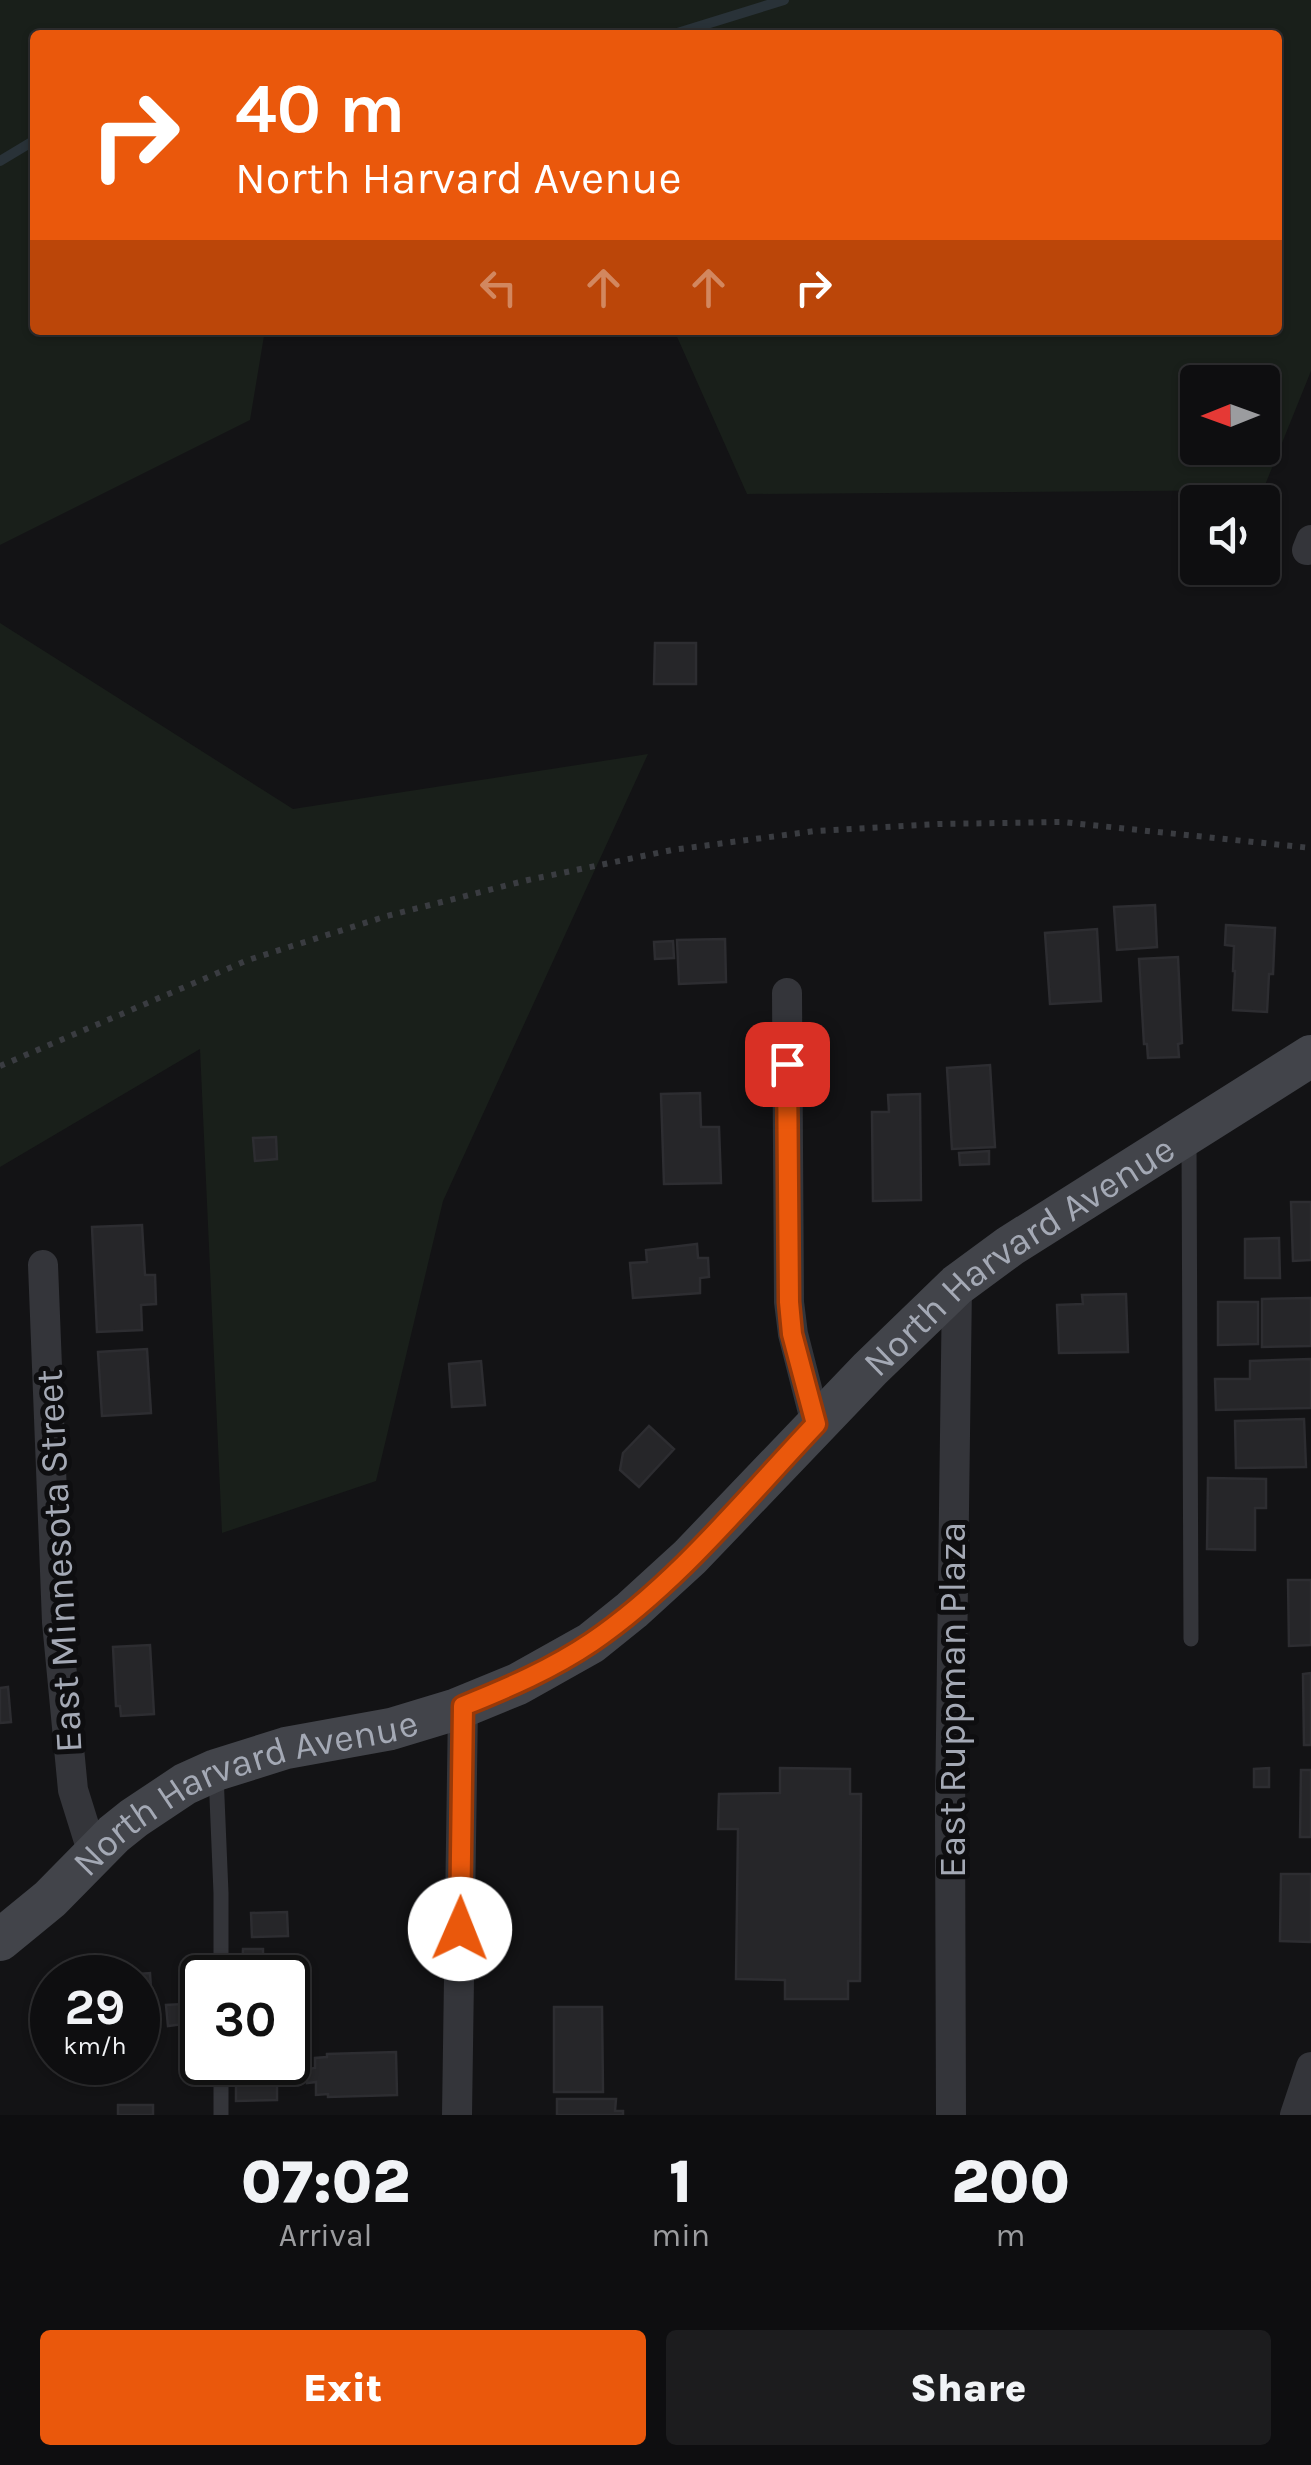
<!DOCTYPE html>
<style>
:root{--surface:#0e0e10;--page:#1c1c1e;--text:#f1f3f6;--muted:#9b9c9f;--line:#2e2e30;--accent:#ea580c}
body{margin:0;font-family:Karla,sans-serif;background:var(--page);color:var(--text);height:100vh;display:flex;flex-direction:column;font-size:38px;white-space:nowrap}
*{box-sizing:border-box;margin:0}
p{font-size:32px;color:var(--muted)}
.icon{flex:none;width:55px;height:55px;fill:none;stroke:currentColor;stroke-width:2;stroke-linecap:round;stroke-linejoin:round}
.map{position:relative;height:2115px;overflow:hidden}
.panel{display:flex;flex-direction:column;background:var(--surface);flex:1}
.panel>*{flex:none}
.banner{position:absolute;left:30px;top:30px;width:1252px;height:305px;border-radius:10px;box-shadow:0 2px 8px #0004,0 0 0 2px var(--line);background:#ea580c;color:#fff;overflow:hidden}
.needle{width:65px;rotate:269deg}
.fabs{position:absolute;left:1180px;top:365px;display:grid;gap:20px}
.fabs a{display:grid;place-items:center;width:100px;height:100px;border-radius:10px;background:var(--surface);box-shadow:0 2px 8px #0004,0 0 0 2px var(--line);font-size:50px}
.speed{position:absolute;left:30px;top:1955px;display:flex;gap:20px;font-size:50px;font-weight:700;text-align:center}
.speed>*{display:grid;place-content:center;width:130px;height:130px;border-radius:50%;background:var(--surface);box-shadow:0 2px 8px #0004,0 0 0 2px var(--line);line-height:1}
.speed small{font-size:25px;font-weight:400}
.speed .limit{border:5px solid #111;border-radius:15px;background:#fff;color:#111}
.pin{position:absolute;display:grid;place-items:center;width:85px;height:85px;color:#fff;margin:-42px;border-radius:20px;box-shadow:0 5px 15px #0006}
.me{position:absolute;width:110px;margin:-55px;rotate:1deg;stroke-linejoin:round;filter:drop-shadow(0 0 8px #0008)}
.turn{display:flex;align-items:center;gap:35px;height:210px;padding:0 40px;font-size:45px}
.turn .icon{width:130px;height:130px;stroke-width:2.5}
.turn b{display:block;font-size:70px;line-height:85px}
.lanes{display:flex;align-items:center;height:95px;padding:0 40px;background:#0003;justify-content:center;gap:50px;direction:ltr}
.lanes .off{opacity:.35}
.eta{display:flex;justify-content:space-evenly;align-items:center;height:170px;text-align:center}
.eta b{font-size:60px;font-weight:800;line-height:70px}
.primary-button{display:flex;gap:20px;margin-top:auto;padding:20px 40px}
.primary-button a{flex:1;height:115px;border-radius:10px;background:var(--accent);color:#fff;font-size:40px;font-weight:800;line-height:115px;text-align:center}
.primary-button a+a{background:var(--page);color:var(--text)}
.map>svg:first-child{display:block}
.green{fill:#191f1a;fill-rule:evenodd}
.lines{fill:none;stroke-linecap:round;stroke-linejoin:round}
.stream{stroke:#293238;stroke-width:10}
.building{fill:#262629;stroke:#2d2d31;stroke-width:2.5}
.path{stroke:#3a3c41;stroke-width:6;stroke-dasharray:5 8;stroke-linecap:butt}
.lane{stroke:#34353a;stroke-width:15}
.street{stroke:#34353a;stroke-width:30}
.secondary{stroke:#42444a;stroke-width:42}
.route-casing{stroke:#983908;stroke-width:25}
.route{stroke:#ea580c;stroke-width:18}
.labels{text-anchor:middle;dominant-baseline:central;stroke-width:10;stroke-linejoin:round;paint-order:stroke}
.street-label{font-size:38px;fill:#a4a9b5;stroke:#0e0e10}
</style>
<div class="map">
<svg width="1311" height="2115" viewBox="0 0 1311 2115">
<rect width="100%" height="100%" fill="#131315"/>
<!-- green -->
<path class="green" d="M0 0H1311V371L1263 490 747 494 674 330H1278V35H35V330H265L250 420 0 545ZM1198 382H1262V448H1198Z
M0 623 293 809 648 754 443 1201 376 1481 222 1533 200 1049 0 1167Z"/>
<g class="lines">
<!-- stream -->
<path class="stream" d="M671 35 784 0
M0 161 35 140"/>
</g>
<!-- building -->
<path class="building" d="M655 643H696V684H654Z
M1155 905 1157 947 1117 950 1114 907Z
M1226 925 1275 928 1273 974H1269L1267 1012 1233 1010 1235 971H1233L1234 946 1225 945Z
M1097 929 1101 1001 1050 1004 1045 933Z
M725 939 726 982 679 984 677 940Z
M673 941 674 958 655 959 654 942Z
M1178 957 1182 1043 1178 1044 1179 1057 1148 1058 1147 1044H1144L1139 959Z
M990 1065 995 1147 952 1149 947 1068Z
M700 1093 701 1127H719L721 1183 664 1184 661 1094Z
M920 1094 921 1200 873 1201 872 1112H889L888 1095Z
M276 1137 277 1159 255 1161 253 1138Z
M989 1151V1164L960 1165 959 1153Z
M1291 1202H1311V1260L1293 1261Z
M142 1225 145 1275H155L156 1304 141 1305 142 1330 97 1332 92 1227Z
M1279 1238 1280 1278H1245V1239Z
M697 1244 698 1258H708L709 1277 700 1278V1293L633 1298 630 1263 647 1262 646 1250Z
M1126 1294 1128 1352 1059 1353 1057 1305 1083 1304 1082 1295Z
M1311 1298V1346L1262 1347V1299Z
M1218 1302H1258V1344L1218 1345Z
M147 1349 151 1413 102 1416 98 1352Z
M1311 1359V1408L1216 1410 1215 1379H1250V1361Z
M481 1361 485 1405 452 1407 449 1364Z
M1304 1419 1306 1467 1236 1468 1235 1421Z
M649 1426 674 1449 639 1487 620 1470 623 1453Z
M1208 1478 1266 1479V1508H1255V1550L1207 1549Z
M1288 1580H1311V1645L1289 1646Z
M150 1645 154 1714 121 1716 120 1706H116L113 1647Z
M1311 1673V1745H1304L1303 1674Z
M8 1687 11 1722 0 1723V1688Z
M780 1768 850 1769V1794H861L860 1981H848V1999H785V1980L736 1979 738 1829H718L719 1794 780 1793Z
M1269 1768V1787H1254V1769Z
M1301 1770H1311V1837H1300Z
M1281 1874H1311V1942L1280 1941Z
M287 1912 288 1936 252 1937 251 1913Z
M243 1949H263V1960H301L302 2003H288V1978H242Z
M150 1973 154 2037 138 2038V1978H84Z
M183 2004 184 2024 168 2026 166 2005Z
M554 2007H602L603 2092H554Z
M396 2052 397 2095 328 2097V2094L316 2095V2082L307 2083V2069L315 2068V2058L327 2057V2054Z
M236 2062H277V2100L236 2101Z
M557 2099H616L615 2111H623V2115H557Z
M118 2105H153V2115H118Z"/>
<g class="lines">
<!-- path -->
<path class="path" d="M0 1066 248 960 387 916 528 880 672 850 815 831 939 824 1062 822 1311 848"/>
<!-- lane -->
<path class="lane" d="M1189 1141 1191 1639
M216 1774 221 1893V1978
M221 2115V2062"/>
<!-- street -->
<path class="street" d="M1307 550 1311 540
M787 993 789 1302 793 1334 816 1424
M43 1265 57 1622 73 1790 93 1854
M457 2115 463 1706
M951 2115 950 1809 957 1285
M1295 2115 1311 2067"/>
<!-- secondary -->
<path class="secondary" id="s1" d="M0 1940 50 1899 114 1834 134 1818 185 1784 216 1770 286 1748 391 1729 457 1709 518 1684 591 1643 632 1610 690 1557 870 1369 957 1285 1010 1246 1311 1056"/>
</g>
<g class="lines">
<!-- route casing -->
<g class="route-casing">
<path id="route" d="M460 1929 463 1706C508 1688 552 1669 592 1642 677 1584 746 1498 816 1424L792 1334 789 1302 787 1064"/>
</g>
<!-- route -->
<use href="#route" class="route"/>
</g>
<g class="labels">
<!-- street labels -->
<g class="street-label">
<text stroke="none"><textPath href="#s1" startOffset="1255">North Harvard Avenue</textPath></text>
<text transform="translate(59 1561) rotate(-93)">East Minnesota Street</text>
<text transform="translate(952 1700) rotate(-90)">East Ruppman Plaza</text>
<text stroke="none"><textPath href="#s1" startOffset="295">North Harvard Avenue</textPath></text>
</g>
</g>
</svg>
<div class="fabs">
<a><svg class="needle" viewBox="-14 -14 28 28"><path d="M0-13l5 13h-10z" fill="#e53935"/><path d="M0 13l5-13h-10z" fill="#9b9c9f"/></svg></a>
<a><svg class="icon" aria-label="sound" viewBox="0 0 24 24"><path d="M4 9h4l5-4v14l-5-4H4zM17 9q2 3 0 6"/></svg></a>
</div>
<div class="speed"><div>29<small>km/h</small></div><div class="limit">30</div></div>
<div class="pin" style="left:787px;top:1064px;background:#d93025"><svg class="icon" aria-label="arrive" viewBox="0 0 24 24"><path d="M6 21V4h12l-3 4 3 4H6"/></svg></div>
<svg class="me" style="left:460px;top:1929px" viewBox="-20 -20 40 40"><circle r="19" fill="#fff"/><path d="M0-13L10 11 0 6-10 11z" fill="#ea580c"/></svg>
<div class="banner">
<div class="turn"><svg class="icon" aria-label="right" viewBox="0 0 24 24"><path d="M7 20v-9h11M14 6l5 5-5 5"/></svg><div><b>40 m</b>North Harvard Avenue</div></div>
<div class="lanes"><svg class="icon off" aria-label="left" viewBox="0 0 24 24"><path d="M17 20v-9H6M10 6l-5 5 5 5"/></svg><svg class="icon off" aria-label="ahead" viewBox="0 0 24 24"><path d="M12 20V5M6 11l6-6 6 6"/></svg><svg class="icon off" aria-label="ahead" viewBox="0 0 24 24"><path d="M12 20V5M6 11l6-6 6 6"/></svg><svg class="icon" aria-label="right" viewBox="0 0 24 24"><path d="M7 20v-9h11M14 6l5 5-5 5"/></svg></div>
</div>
</div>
<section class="panel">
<div class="eta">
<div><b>07:02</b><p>Arrival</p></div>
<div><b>1</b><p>min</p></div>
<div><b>200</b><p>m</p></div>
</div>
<div class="primary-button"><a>Exit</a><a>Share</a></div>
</section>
